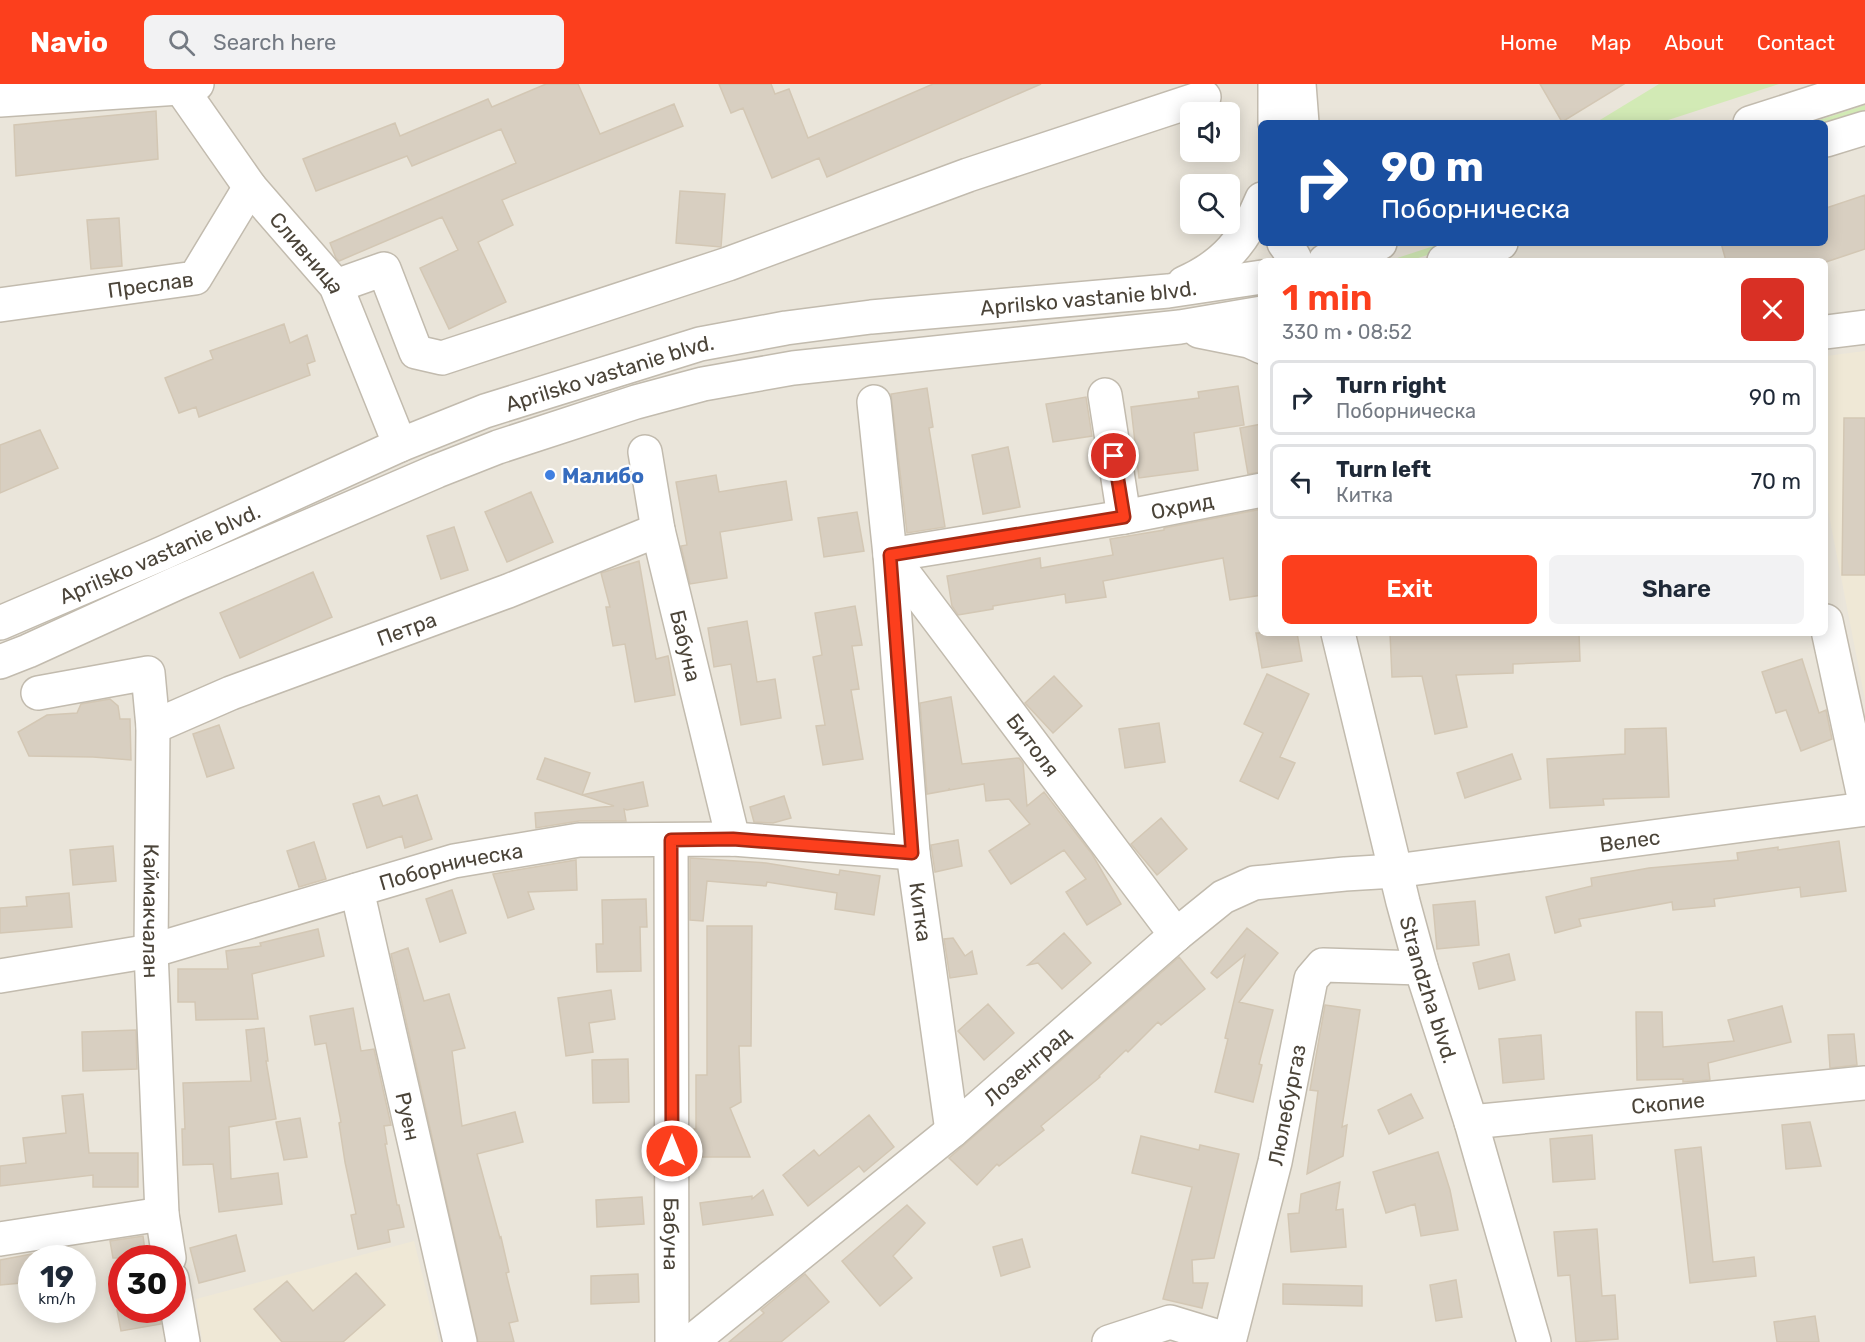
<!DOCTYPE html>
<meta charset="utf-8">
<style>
:root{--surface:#fff;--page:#f2f2f3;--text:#1f2937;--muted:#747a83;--line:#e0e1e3;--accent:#fc3f1d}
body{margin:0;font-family:Rubik,sans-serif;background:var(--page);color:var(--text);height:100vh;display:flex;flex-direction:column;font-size:22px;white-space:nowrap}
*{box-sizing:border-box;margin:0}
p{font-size:20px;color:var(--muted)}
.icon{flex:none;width:33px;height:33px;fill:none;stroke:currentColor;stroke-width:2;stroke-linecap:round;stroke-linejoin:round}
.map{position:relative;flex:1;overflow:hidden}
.details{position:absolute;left:1258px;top:174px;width:570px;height:378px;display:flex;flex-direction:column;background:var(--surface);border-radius:9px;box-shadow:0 3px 15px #0003}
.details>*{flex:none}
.guide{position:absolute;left:1258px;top:36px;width:570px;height:126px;border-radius:9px;box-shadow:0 3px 15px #0003;background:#1a4fa0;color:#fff;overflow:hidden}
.controls{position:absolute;left:1180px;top:18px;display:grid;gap:12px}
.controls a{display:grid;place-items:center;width:60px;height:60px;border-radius:9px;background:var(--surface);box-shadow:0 3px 15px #0003;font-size:30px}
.speed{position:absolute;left:18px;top:1161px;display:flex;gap:12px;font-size:30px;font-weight:700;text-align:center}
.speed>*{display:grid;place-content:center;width:78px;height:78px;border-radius:50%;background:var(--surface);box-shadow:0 3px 15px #0003;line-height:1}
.speed small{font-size:15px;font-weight:400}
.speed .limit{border:9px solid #d22;background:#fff;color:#111}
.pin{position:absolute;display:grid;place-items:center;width:51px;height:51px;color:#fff;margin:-26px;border:3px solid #fff;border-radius:50%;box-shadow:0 2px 6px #0007}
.me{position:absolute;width:66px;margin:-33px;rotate:0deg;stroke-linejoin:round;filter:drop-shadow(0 0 4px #0008)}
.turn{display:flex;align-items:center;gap:21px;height:126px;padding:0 24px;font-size:27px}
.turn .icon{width:78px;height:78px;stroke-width:2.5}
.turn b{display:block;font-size:42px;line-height:51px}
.round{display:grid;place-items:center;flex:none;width:63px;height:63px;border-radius:9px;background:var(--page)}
.summary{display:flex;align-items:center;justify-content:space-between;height:102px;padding:0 24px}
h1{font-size:36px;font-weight:600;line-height:45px;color:var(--accent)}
.primary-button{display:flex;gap:12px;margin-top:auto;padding:12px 24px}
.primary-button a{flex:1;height:69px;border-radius:9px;background:var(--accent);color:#fff;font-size:24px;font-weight:600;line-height:69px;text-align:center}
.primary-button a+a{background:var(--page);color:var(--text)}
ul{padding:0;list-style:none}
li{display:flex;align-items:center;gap:18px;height:75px;margin:0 12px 9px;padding:0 12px;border:3px solid var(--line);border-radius:9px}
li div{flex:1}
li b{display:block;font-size:22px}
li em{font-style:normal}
header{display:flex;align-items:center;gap:36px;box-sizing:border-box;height:84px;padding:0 30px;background:var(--accent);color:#fff}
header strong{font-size:28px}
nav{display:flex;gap:33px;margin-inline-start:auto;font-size:21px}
.search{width:420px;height:54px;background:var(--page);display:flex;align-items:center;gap:15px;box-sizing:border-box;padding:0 21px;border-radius:9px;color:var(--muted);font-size:22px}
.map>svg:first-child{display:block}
.residential{fill:#eae5da;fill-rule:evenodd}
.education{fill:#efe8d6}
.green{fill:#d2eab5}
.building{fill:#d8cfc1;stroke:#d3c7b4;stroke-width:1.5}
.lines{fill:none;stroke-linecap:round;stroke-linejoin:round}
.minor-casing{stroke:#c2bbae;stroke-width:36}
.minor{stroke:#fff;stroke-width:33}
.route-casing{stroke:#a42913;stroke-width:15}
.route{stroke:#fc3f1d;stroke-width:10}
.shop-dot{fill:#3f7fe0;stroke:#fff;stroke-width:2}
.labels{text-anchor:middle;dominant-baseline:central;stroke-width:4.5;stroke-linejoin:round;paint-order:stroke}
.street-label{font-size:21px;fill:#4b4439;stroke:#fff}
.shop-label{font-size:21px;font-weight:bold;fill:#366cbe;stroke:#fff;text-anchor:start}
</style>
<header>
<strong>Navio</strong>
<div class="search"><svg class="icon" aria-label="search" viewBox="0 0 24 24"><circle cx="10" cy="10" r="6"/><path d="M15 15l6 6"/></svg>Search here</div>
<nav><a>Home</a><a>Map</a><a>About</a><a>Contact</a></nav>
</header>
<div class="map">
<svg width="1865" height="1258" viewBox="0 0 1865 1258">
<rect width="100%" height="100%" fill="#f6f3ec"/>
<!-- residential -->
<path class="residential" d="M0 0H1865V1258H0ZM1191 28H1230V68H1191ZM1262 39H1826V159H1262ZM1191 100H1230V140H1191ZM1262 177H1826V549H1262ZM32 1174H82V1226H32ZM122 1174H172V1226H122Z"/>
<!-- education -->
<path class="education" d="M1865 267V616L1826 416V272Z
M414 1157 439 1258H202L196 1215Z"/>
<!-- green -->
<path class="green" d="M1659 0H1779L1659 39H1595Z
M1865 21V29L1826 39H1810Z
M1443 159H1464L1409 177H1388Z"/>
<!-- building -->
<path class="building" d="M546 0H578L600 50 674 20 683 42 502 116 513 141 478 158 506 218 449 245 420 184 458 166 442 133 339 177 336 174 330 159 516 79 501 45 412 82 407 72 316 107 303 75 395 39 400 52 488 15 492 23Z
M719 0H771L775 10 789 5 808 54 933 0H1041L827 93 819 74 772 94 743 24 731 29Z
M1540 0H1624L1562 38Z
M156 27 158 75 16 92 14 41Z
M680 107 725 110 721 163 676 159Z
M1865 111V165L1826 178 1726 177 1721 159H1826V124Z
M119 134 122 182 91 185 87 136Z
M284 240 290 259 307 251 315 277 307 280 310 291 199 333 196 323 179 329 165 294 213 275 210 267Z
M1238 302 1244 341 1194 349 1198 386 1139 394 1131 323 1199 314 1198 308Z
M927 304 933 343 929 344 945 443 907 449 891 310Z
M1086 313 1092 352 1053 358 1046 320Z
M1844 334H1865V491H1842Z
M1262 340V388L1248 390 1240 344Z
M40 346 58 384 0 409V361Z
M1008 363 1020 423 983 430 972 371Z
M716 391 719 408 786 397 792 436 720 448 727 494 690 500 681 462 687 461 676 398Z
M531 408 553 458 507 478 485 428Z
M1262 425V511L1230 516 1223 474 1103 497 1106 513 1066 519 1065 510 993 522V525L958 531 952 522 947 492 1040 474 1041 484 1113 471 1110 455 1164 446V444Z
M857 428 864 467 824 473 818 434Z
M454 443 468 486 441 495 427 452Z
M639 477 656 575 668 572 675 611 635 618 625 560 613 562 606 523H610L601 489Z
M313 488 332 533 240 574 220 529Z
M855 522 862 561 852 562 859 605 851 606 863 675 823 681 816 642 825 641 813 573 822 571 815 529Z
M747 537 757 598 775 595 781 634 741 641 731 580 714 583 708 544Z
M1256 549H1297L1302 577 1262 584Z
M1390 549H1579L1580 577 1513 580V589L1456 591 1467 643 1435 650 1422 592 1392 593Z
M1802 575 1819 629 1826 626 1832 655 1801 667 1786 626 1776 629 1762 588Z
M1267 590 1309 610 1280 673 1295 679 1278 715 1240 697 1263 649 1244 640Z
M1054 592 1082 622 1053 649 1025 619Z
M951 613 962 680 1019 674 1023 679 1027 722 1044 708 1092 770 1121 820 1087 841 1066 808 1086 795 1064 766 1011 800 989 767 1030 740 1009 715 986 717 984 700 950 706 949 704V706L927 710 920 619Z
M110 615 118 622 120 635H130L131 676 93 673 29 672 18 648 47 631 77 629 81 620Z
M1159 639 1165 678 1125 684 1119 645Z
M219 641 234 684 207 693 193 650Z
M1666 644 1669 713 1603 715 1604 721 1550 724 1547 675 1625 670V645Z
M1512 670 1521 695 1465 714 1457 689Z
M545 674 590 689 582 711 537 695Z
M643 698 648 722 627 726 624 725 626 737H579L536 744 535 729 614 722 582 711Z
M417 711 432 755 405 764 402 752 367 764 353 720 379 712 383 722Z
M784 712 791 734 773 739 754 738 750 723Z
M1161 734 1187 765 1157 791 1131 760Z
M958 756 962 782 935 788 931 761Z
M1839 757 1846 807 1801 813 1800 803 1714 815 1715 822 1673 826 1672 818 1579 835 1581 842 1555 849 1546 813 1592 802 1591 794 1649 784 1738 776 1737 769 1778 763V766Z
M314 758 326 795 299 803 287 767Z
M113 762 116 797 73 801 70 766Z
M690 774 766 779 839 791 840 786 880 792 874 831 835 825 837 809 767 798 766 802 707 797 703 837 690 836Z
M576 776 577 806 528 808 534 825 508 834 493 790Z
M452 806 466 849 440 858 426 815Z
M69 809 72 843 0 849V824L27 822 26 813Z
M646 815 647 843H640L641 887 597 888 596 860H603L602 816Z
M1475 817 1479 861 1437 865 1433 821Z
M707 842H752L751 962H739L741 1018 730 1024 750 1073H694V1045H696V991H707Z
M1247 844 1278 869 1239 918 1273 926 1259 980 1262 981 1253 1018 1215 1008 1228 955 1225 954 1245 871 1217 894 1211 889Z
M318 845 324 872 252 890 258 935 196 936 195 918H178V885H228L226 867 261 862 260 859Z
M1064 849 1091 879 1062 905 1038 879 1028 881Z
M953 854 965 872 972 867 977 890 950 894 944 855Z
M408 864 424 917 449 910 465 964 452 967 462 1042 515 1028 523 1058 477 1070 500 1154 501 1153 509 1188 506 1189 518 1237 509 1239 514 1258H478L391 870Z
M1509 870 1515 896 1479 905 1473 879Z
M1179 873 1205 905 1161 941 1158 938 1128 968 1126 966 1099 992 1100 993 1041 1042 1044 1046 999 1082 997 1080 977 1101 949 1074Z
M611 906 615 935 589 939 593 968 566 972 558 914Z
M988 920 1014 949 984 976 958 947Z
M1325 921 1360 926 1342 1043 1347 1041 1343 1072 1307 1090 1318 1007 1310 1006Z
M1782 922 1791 958 1708 979 1710 996 1683 998V995L1637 996 1636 928H1662L1663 963 1734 957 1728 936Z
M353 924 361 967 374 965 391 1041 384 1042 387 1060H385L397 1121H399L404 1143 388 1146 390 1158 358 1165 351 1131 356 1130 345 1078 339 1039 341 1038 326 959 315 961 310 932Z
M264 944 268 977H266L276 1035 229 1043 231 1095 278 1089 282 1120 219 1128 213 1080 183 1081 182 1045H185L183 999 251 997 246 946Z
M136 946 137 985 83 987 82 948Z
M1854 950 1857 981 1830 984 1828 951Z
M1541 951 1544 995 1503 999 1499 955Z
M628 975 629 1018 593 1019 592 976Z
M83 1010 89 1069H138V1103H93V1091L0 1102V1082L26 1079 23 1054 66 1049 62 1012Z
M1411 1010 1423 1034 1389 1050 1378 1026Z
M869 1031 894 1063 864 1088 859 1082 808 1122 783 1091 814 1066 819 1072Z
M300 1034 307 1073 284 1076 276 1038Z
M1810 1038 1821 1082 1786 1085 1782 1041Z
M1592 1051 1595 1095 1553 1098 1550 1055Z
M1141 1052 1199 1066 1200 1061 1239 1070 1214 1174 1192 1176 1193 1199H1208L1202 1224 1163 1215 1192 1103 1132 1089Z
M1701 1063 1713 1178 1754 1173 1756 1192 1690 1199 1675 1066Z
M1438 1068 1450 1106 1458 1146 1421 1152 1415 1120 1386 1129 1373 1088Z
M1340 1098 1336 1126 1343 1125 1346 1163 1291 1168 1288 1130 1299 1129 1301 1110Z
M763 1106 773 1131 703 1141 700 1119 752 1112V1115Z
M642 1113 644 1140 597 1143 596 1116Z
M907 1121 925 1139 893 1172 912 1194 880 1222 842 1177Z
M1597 1145 1602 1212 1615 1211 1618 1255 1576 1258 1570 1191 1558 1192 1554 1148Z
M236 1151 245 1187 199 1199 190 1164Z
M143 1152 146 1174H113L110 1157Z
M1022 1155 1030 1183 1001 1192 993 1163Z
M32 1170V1198L0 1201V1176Z
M356 1189 385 1221 343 1258H282L254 1225 287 1197 313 1227Z
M638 1190 639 1218 591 1220V1192Z
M805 1190 829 1218 781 1258H729L764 1229 761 1226Z
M1456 1196 1462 1233 1436 1237 1430 1201Z
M1283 1200 1362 1202V1222L1283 1220Z
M117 1226H158L161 1240 121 1247Z
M1815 1232 1819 1258H1777L1774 1238Z"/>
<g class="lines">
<!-- minor casing -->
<g class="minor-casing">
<g id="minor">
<path id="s1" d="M178 0 250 103 336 202 400 361"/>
<path d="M1275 0V39"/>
<path d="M1299 0 1302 39"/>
<path d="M0 16 179 4 197 0"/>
<path d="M1750 39 1865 2"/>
<path d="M1826 56 1865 44"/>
<path d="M1284 159 1294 173V177"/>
<path d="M1325 177 1380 159"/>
<path d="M1444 177 1501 159"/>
<path d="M1184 199C1225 181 1245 156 1262 115"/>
<path d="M336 202 384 185 416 268 442 274 728 180 968 91 1204 13"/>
<path id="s2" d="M0 221 195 194 250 103"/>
<path d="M1199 247 1249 257 1262 263"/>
<path d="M1826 248 1865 243"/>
<path d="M1105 311 1124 433"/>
<path id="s3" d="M874 318 890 471 913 769 952 1047"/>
<path id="s4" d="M645 368 658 446 733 755"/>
<path d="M1826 537 1865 718"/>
<path id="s5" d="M0 539 163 469 400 361 485 327 700 260 786 244 871 233 1168 207 1262 193"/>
<path id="s6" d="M1338 549 1403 818 1421 884 1471 1038 1534 1258"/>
<path d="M0 578 28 567 177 499 437 387 498 363 636 318 703 300 793 284 1180 243 1262 229"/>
<path id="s7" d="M38 609 148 589 153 643 151 867 162 1130 169 1174"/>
<path id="s8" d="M153 643 231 609 508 507 658 446"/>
<path id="s9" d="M671 756 672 1258"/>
<path id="s10" d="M357 806 460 1258"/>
<path id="s11" d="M1176 851 890 471 1124 433 1262 406"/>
<path id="s12" d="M0 892 151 867 454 777 579 756 733 755 913 769"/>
<path id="s13" d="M1471 1038 1865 999"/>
<path d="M0 1155 162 1130"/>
<path d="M172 1195 183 1258"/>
<path id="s14" d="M691 1258 952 1047 1176 851 1223 813 1254 799 1345 790 1395 787 1865 725"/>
<path d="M1109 1258 1170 1238 1229 1256"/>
<path id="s15" d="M1229 1258 1275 1078 1311 895 1323 881 1421 884"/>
</g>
</g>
<!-- minor -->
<use href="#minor" class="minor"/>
</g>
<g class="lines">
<!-- route casing -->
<g class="route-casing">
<path id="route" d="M672 1067 671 756 733 755 912 769 890 471 1124 433 1114 372"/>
</g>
<!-- route -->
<use href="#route" class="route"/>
</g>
<!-- markers -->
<circle class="shop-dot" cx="550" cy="391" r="6"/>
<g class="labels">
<!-- street labels -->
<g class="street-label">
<text stroke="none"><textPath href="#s1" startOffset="213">Сливница</textPath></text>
<text stroke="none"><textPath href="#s2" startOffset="152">Преслав</textPath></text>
<text stroke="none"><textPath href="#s5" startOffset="1146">Aprilsko vastanie blvd.</textPath></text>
<text stroke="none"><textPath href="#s5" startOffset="660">Aprilsko vastanie blvd.</textPath></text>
<text stroke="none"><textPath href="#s11" startOffset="772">Охрид</textPath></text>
<text stroke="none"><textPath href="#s5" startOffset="174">Aprilsko vastanie blvd.</textPath></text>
<text stroke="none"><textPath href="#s8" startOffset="272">Петра</textPath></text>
<text stroke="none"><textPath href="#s4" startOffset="198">Бабуна</textPath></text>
<text transform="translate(1033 661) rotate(53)">Битоля</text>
<text stroke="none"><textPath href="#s14" startOffset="1106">Велес</textPath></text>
<text stroke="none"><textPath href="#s12" startOffset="465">Поборническа</textPath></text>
<text stroke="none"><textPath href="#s7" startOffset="350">Каймакчалан</textPath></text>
<text stroke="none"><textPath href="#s3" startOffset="512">Китка</textPath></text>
<text stroke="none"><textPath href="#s6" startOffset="368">Strandzha blvd.</textPath></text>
<text stroke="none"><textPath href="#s14" startOffset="435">Лозенград</textPath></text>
<text stroke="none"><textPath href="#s13" startOffset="198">Скопие</textPath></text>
<text stroke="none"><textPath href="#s15" startOffset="244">Люлебургаз</textPath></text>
<text stroke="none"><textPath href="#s10" startOffset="232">Руен</textPath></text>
<text stroke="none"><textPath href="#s9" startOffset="394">Бабуна</textPath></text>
</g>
<!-- shop labels -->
<g class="shop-label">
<text x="562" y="391">Малибо</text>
</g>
</g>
</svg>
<div class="controls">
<a><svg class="icon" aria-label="sound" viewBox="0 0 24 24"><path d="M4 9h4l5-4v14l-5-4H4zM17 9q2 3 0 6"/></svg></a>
<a><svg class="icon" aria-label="search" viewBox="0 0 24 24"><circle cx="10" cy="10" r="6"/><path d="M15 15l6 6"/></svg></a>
</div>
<div class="speed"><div>19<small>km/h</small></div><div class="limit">30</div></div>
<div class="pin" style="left:1114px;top:372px;background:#d93025"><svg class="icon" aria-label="arrive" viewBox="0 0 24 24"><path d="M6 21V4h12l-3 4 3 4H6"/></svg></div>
<svg class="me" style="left:672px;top:1067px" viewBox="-20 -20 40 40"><circle r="17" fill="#fc3f1d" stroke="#fff" stroke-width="3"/><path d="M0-11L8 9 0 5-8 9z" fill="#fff"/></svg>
<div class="guide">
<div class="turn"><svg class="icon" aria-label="right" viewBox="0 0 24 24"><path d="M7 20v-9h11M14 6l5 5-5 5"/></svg><div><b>90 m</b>Поборническа</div></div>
</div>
<section class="details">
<div class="summary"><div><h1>1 min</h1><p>330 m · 08:52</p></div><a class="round" style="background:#d93025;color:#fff"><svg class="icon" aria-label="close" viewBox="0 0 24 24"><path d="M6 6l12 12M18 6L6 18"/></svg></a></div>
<ul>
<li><svg class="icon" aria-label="right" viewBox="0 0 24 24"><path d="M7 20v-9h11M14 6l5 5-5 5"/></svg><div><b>Turn right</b><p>Поборническа</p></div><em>90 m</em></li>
<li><svg class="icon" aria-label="left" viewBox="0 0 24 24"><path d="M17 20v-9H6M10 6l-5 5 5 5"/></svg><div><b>Turn left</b><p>Китка</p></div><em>70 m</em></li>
</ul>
<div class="primary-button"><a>Exit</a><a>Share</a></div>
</section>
</div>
